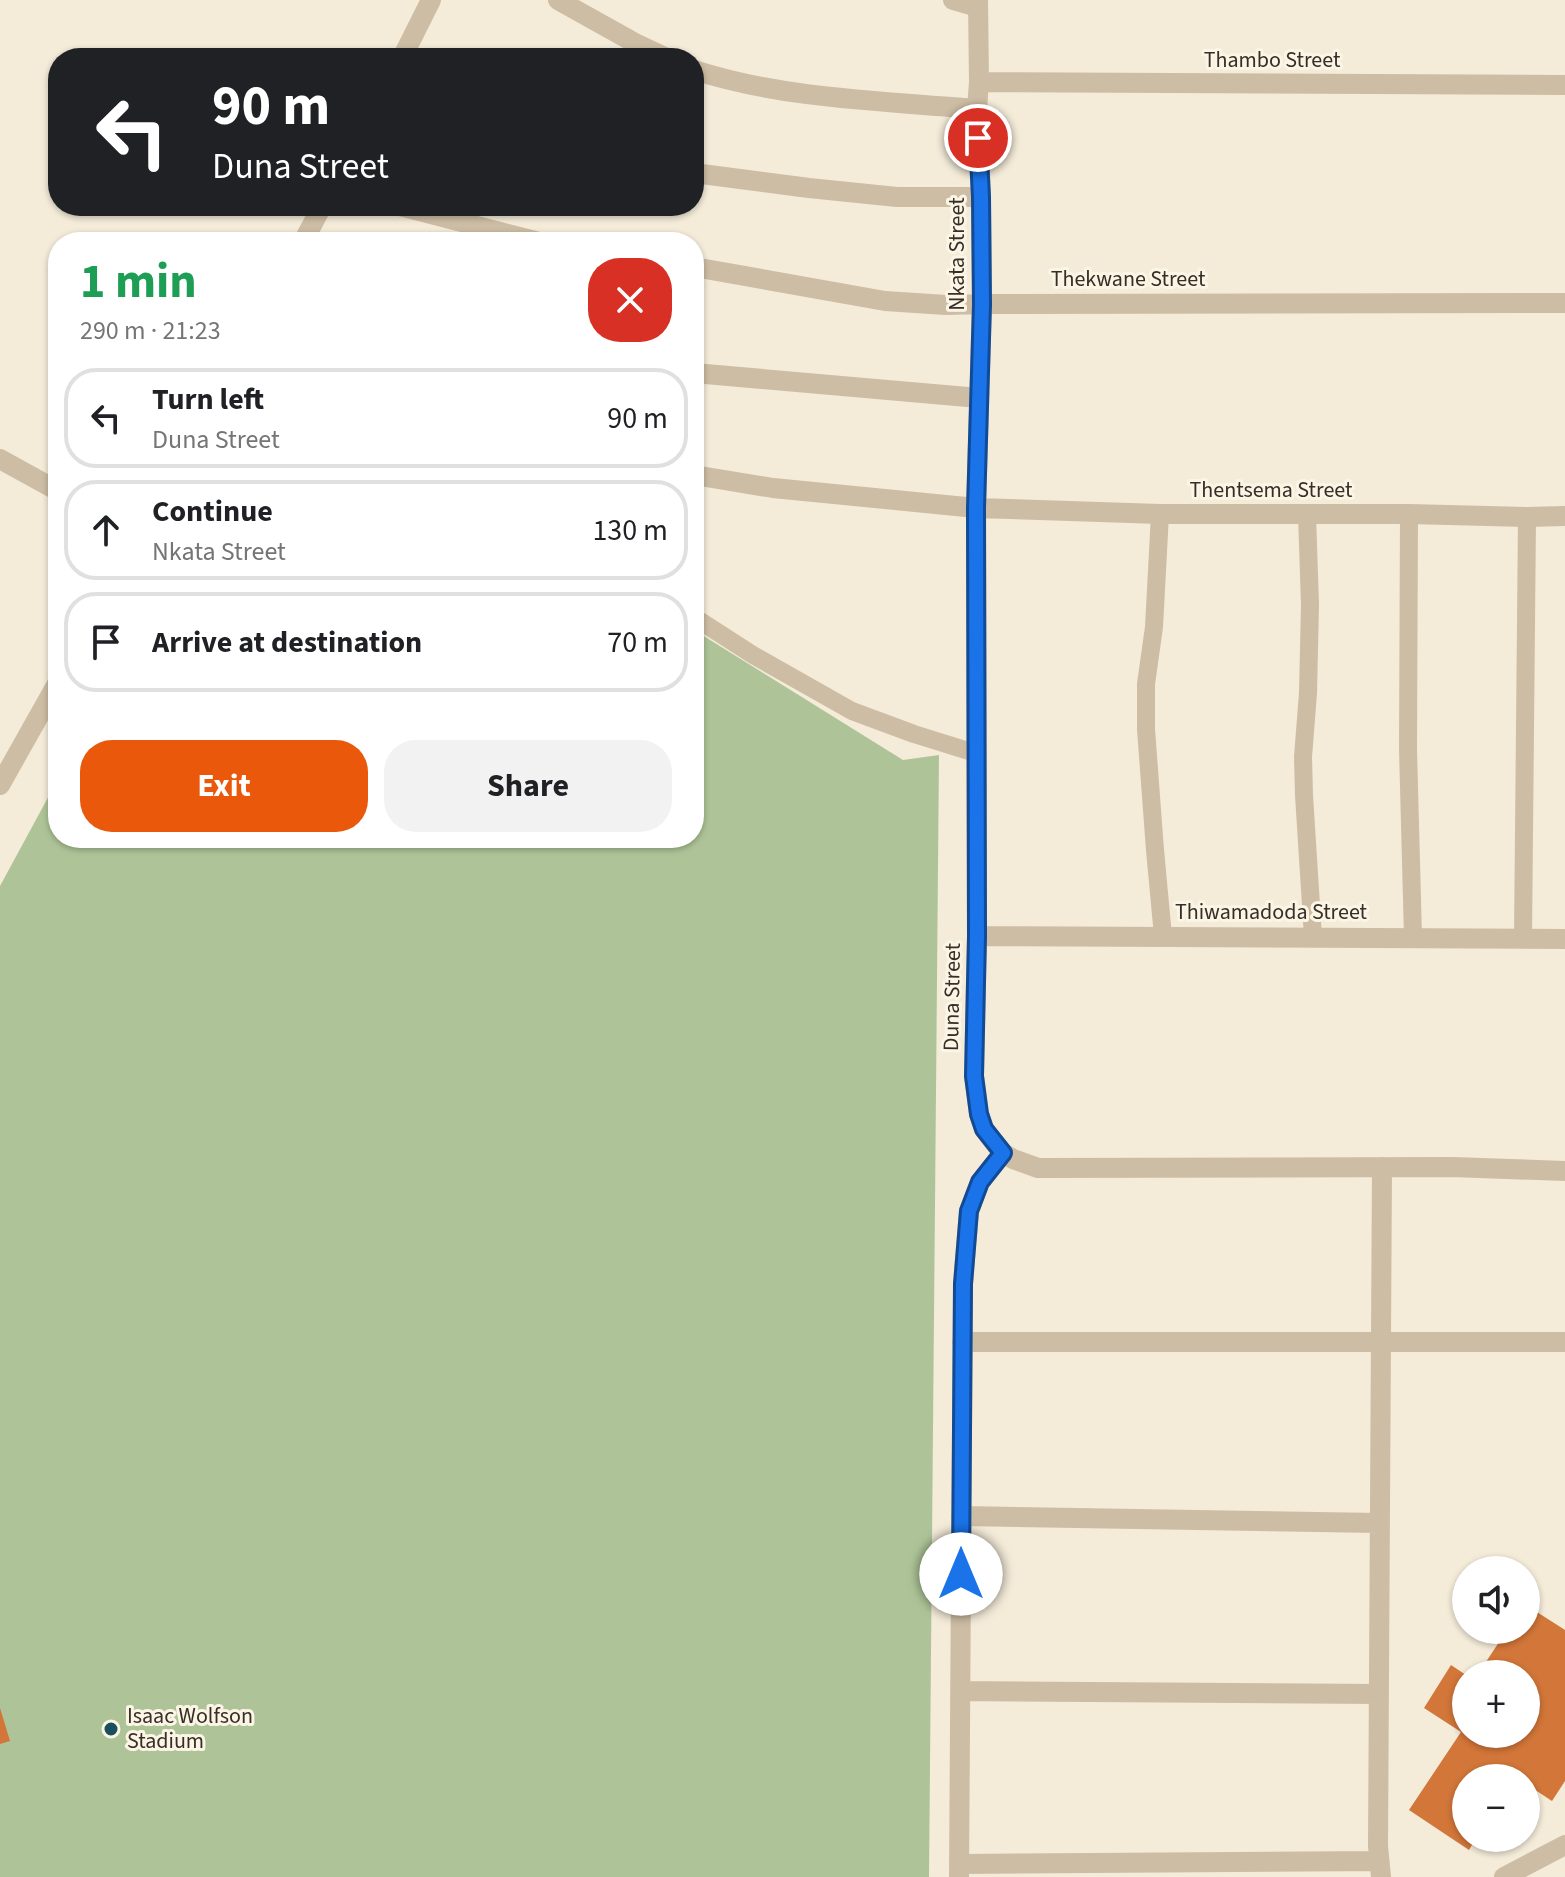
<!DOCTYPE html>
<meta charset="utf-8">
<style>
:root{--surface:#fff;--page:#f2f2f2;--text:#202124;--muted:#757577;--line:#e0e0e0;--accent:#ea580c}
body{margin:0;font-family:"Source Sans 3",sans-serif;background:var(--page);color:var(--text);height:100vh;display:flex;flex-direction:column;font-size:30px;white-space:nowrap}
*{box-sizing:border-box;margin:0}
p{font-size:26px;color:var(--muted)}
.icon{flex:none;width:44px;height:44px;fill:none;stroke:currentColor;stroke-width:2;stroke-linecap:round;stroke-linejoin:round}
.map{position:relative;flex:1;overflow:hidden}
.sheet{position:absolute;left:48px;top:232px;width:656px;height:616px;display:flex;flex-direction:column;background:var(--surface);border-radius:32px;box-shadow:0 2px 6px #0004}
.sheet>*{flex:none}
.banner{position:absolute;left:48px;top:48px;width:656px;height:168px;border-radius:32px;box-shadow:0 2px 6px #0004;background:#202124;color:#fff;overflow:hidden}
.controls{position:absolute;left:1452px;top:1556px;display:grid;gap:16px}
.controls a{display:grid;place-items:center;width:88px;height:88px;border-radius:50%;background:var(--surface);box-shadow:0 2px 6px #0004;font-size:40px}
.pin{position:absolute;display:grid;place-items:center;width:68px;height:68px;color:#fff;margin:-34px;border:4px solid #fff;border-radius:50%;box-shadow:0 2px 8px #0007}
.me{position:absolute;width:88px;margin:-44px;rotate:0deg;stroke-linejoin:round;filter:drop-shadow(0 0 6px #0008)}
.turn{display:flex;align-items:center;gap:28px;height:168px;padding:0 32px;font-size:36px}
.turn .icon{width:104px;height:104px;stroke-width:2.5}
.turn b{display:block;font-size:56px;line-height:68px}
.round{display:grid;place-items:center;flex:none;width:84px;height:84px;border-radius:32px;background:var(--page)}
.head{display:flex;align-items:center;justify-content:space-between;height:136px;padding:0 32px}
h1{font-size:48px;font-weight:700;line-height:60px;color:#1e9e55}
.button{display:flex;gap:16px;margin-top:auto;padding:16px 32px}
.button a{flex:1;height:92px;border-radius:32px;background:var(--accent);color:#fff;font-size:32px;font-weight:700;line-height:92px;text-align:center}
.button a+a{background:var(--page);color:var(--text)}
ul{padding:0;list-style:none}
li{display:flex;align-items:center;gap:24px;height:100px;margin:0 16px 12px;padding:0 16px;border:4px solid var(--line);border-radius:32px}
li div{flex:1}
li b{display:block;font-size:30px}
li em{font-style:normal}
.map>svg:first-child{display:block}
.green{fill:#aec498}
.building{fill:#d27639}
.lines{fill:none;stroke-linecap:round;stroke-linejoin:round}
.service{stroke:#cdbda4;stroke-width:18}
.minor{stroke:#cdbda4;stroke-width:20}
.tertiary{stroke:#cdbda4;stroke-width:20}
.route-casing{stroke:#114b97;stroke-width:20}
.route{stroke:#1a73e8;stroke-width:14}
.poi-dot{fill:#184e5d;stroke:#fbf5e6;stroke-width:3}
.labels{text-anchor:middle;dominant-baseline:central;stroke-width:6;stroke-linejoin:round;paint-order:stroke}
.street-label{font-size:22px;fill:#382e26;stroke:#fbf5e6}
.poi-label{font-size:22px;fill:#382e26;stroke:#fbf5e6;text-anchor:start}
</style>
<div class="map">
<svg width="1565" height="1877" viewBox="0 0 1565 1877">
<rect width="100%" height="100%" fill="#f4ebd9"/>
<!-- green -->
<path class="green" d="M694 630 903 760 939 755 929 1877H0V886L58 779V838H694Z"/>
<!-- building -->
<path class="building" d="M1526 1605 1565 1630V1781L1552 1801 1526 1784V1778H1466V1838H1476L1469 1850 1409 1810 1461 1732 1424 1708 1451 1665 1466 1675V1734H1526V1674H1478L1507 1630H1526Z
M0 1708 10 1741 0 1744Z"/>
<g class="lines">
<!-- service -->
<path class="service" d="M1160 514 1154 627 1146 684V729L1155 850 1163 936
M1307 514 1310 605 1308 693 1303 757 1304 795 1313 937
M1409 514 1408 749 1413 937
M694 617 753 655 852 711 914 734 975 753
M1523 939 1527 517"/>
<!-- minor -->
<path class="minor" d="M558 0 635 43 667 58
M953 0 977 7
M978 0 979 82 977 109 981 197 982 304 976 508 977 936 974 1076 979 1114 984 1129 993 1141 1003 1153 1013 1159 1038 1168 1452 1167 1565 1171
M402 58 431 0
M694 70C784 99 883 101 977 109
M979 82 1565 85
M694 173 809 188 897 197H981
M400 206 539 242
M303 242 322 206
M694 267 885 301 946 305 982 304 1565 303
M694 373 979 398
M0 459 58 491
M694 475 773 488 976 508 1160 514H1409L1527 517 1565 516
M0 785 58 682
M977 936 1565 939
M962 1342H1565
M961 1516 1380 1523
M960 1691 1379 1694
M959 1864 1379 1861
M959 1877 963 1284 969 1211 980 1182 1003 1153
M1381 1877 1378 1846 1382 1167"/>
<!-- tertiary -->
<path class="tertiary" d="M1504 1877 1565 1845"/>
</g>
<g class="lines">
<!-- route casing -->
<g class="route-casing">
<path id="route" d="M961 1574 963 1284 969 1211 980 1182 1003 1153 984 1129 979 1114 974 1076 977 936 976 508 982 304 981 197 978 138"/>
</g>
<!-- route -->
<use href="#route" class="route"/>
</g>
<!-- markers -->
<circle class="poi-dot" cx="111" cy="1729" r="8"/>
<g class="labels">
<!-- street labels -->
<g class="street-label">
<text x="1272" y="60">Thambo Street</text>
<text transform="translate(957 254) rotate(-90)">Nkata Street</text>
<text x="1128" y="279">Thekwane Street</text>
<text x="1271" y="490">Thentsema Street</text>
<text x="1271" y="912">Thiwamadoda Street</text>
<text transform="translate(952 997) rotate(-89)">Duna Street</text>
</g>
<!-- poi labels -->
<g class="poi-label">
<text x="127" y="1716">Isaac Wolfson<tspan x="127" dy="25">Stadium</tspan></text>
</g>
</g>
</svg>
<div class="controls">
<a><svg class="icon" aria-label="sound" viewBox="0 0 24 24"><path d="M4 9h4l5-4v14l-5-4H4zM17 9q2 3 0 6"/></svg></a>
<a>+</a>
<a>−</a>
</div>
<div class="pin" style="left:978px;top:138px;background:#d93025"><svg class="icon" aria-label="arrive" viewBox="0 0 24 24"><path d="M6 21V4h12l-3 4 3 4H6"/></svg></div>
<svg class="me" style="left:961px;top:1574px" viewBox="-20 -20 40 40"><circle r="19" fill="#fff"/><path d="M0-13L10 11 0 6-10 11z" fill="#1a73e8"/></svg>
<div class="banner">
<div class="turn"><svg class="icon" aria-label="left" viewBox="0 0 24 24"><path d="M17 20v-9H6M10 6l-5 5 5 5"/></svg><div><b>90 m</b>Duna Street</div></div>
</div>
<section class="sheet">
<div class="head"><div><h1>1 min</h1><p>290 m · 21:23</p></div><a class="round" style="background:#d93025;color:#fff"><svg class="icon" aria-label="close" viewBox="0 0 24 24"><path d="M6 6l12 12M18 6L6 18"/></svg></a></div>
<ul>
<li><svg class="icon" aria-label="left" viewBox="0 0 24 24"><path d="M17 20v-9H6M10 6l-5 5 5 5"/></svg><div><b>Turn left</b><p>Duna Street</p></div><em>90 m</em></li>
<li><svg class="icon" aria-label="ahead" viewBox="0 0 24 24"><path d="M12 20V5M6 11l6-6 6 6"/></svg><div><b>Continue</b><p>Nkata Street</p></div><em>130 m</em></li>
<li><svg class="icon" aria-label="arrive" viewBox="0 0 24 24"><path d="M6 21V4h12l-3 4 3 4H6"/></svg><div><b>Arrive at destination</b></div><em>70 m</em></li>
</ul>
<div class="button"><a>Exit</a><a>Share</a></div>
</section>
</div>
